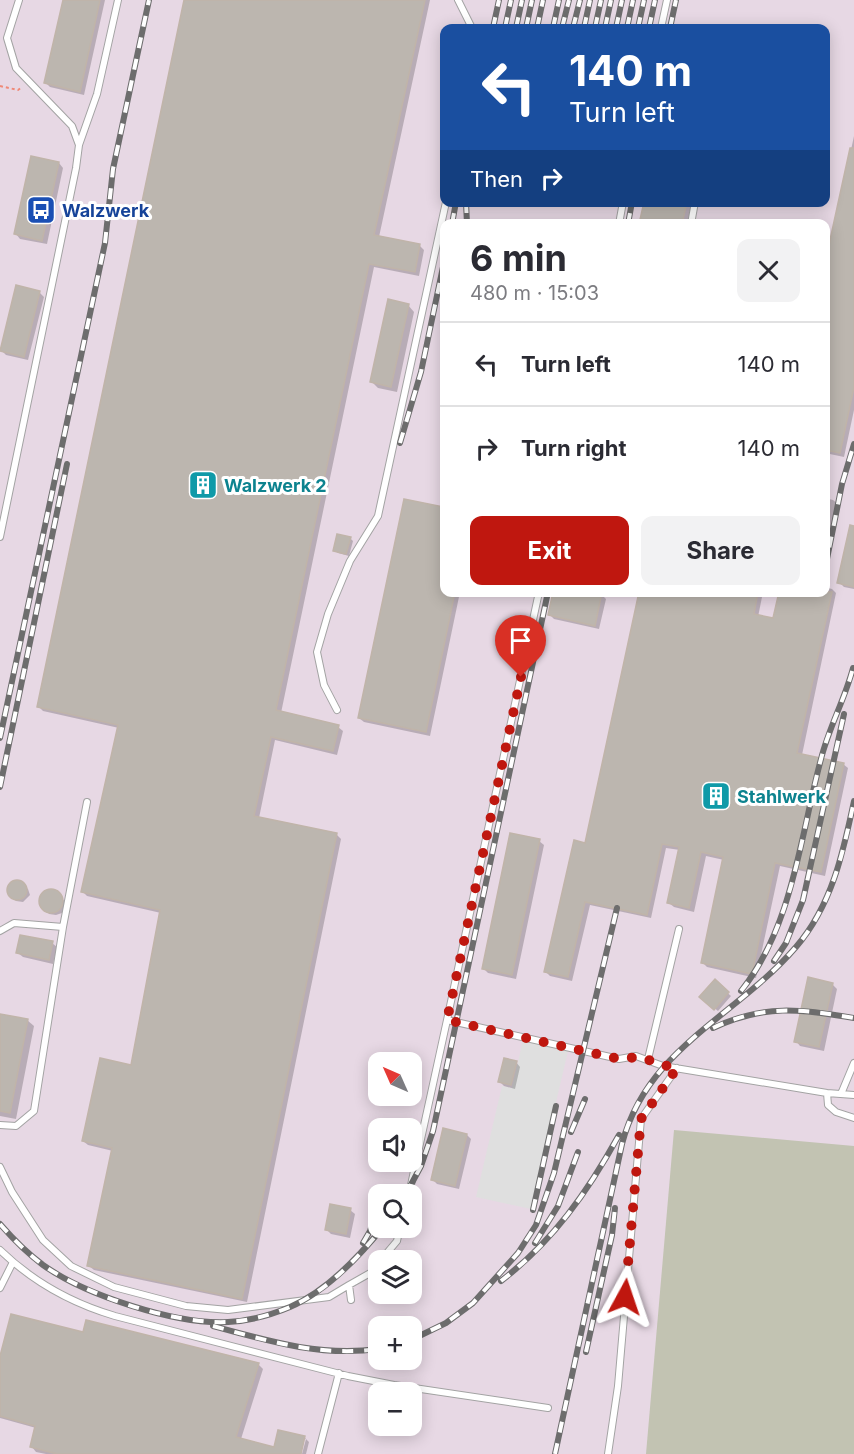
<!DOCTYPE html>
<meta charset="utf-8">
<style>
:root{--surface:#fff;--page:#f2f2f3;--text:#2b2b33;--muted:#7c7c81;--line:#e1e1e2;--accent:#bf170f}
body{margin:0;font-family:Inter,sans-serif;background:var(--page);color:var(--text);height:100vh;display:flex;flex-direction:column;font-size:22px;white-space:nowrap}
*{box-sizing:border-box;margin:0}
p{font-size:20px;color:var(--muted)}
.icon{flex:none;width:33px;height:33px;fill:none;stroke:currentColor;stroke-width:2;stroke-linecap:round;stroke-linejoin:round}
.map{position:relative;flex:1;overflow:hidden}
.side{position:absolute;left:440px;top:219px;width:390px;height:378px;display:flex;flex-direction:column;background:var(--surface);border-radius:12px;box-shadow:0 3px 15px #0003}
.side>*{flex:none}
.top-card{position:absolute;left:440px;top:24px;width:390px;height:183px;border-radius:12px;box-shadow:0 3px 15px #0003;background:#1a4fa0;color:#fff;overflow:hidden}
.needle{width:39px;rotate:315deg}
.controls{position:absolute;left:368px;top:1052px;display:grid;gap:12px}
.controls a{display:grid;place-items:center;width:54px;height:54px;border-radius:12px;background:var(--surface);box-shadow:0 3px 15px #0003;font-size:30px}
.pin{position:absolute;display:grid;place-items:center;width:51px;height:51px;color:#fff;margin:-62px -26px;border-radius:50% 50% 50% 0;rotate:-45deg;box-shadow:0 0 6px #0007}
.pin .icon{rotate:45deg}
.me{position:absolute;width:66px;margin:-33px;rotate:5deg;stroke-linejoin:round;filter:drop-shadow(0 0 4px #0008)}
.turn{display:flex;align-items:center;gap:21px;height:126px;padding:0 30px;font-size:27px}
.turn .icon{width:78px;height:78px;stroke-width:2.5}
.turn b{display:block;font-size:42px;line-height:51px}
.then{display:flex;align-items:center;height:57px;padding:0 30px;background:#0003;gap:12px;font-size:22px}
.round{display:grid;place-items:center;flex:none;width:63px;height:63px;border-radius:12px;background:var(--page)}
.headline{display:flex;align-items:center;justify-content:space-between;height:102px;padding:0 30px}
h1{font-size:36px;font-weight:700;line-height:45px}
.action{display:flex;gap:12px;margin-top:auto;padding:12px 30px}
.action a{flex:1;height:69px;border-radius:12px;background:var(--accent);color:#fff;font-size:24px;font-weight:700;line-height:69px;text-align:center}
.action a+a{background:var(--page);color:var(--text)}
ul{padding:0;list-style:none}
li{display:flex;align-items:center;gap:18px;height:84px;padding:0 30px;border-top:2px solid var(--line)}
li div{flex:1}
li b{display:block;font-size:22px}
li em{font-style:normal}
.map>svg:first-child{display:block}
.industrial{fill:#e7d8e4;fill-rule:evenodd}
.construction{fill:#c2c3b2}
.parking{fill:#dfdfdf}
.shadow{fill:#0003}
.building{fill:#bcb6af;stroke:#c0b4a9;stroke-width:1.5}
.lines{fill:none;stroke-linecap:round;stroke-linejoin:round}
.service-casing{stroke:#a3a3a3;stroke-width:8}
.path{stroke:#ef8977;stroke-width:2;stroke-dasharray:3 3;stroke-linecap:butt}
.service{stroke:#fff;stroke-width:6}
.rail-casing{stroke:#6d6d6d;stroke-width:6}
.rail{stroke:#fff;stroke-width:4;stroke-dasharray:11;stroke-linecap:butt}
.route{stroke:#bf170f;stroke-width:10;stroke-dasharray:0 18}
.labels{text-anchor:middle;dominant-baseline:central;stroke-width:6;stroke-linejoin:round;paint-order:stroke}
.transit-label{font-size:18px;font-weight:bold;fill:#164399;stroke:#fff;text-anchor:start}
.culture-label{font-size:18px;font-weight:bold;fill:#0d838f;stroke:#fff;text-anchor:start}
</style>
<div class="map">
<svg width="854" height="1454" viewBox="0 0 854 1454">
<rect width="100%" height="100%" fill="#efece6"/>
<!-- industrial -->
<path class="industrial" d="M0 0H854V1454H0ZM444 28H825V202H444ZM444 224H825V592H444ZM378 1062H411V1095H378ZM378 1128H411V1161H378ZM378 1194H411V1227H378ZM378 1260H411V1293H378ZM378 1326H411V1359H378ZM378 1392H411V1425H378Z"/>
<!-- construction -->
<path class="construction" d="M674 1130 854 1146V1454H646Z"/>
<!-- parking -->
<path class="parking" d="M523 1040 568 1051 531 1209 476 1197 502 1086 512 1088Z"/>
<!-- shadow -->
<path class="shadow" d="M65 0H105L84 95 50 87 45 82Z
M186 0H430L379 237 419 245 424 250 419 276 374 267 281 713 338 727 343 731 337 755 275 740 259 818 337 835 341 839 247 1302 94 1270 89 1266 113 1151 88 1145 83 1141 132 1066 161 913 87 896 83 892 119 728 43 711 39 707Z
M854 136V410L844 457 825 453V270Z
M59 163 63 168 47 244 20 239 16 234Z
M645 202H693L688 224H640Z
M39 292 44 297 28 360 6 355 2 351Z
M408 305 414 312 397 392 378 388 372 382Z
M825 498 833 500 838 504 830 538 825 537Z
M444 509V592H460L430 736 364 722 359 718Z
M854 534V589L844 587 839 582Z
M350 538 353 541 349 556 338 553 335 551Z
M825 587 832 589 836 593 802 755 843 764 848 768 825 876 780 866 756 978 707 967 702 962 724 860 706 856 694 912 674 907 669 903 680 850 666 848 651 918 590 905 572 981 550 976 545 971 587 845 640 592H763L758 617 775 620 825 592Z
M601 594 606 599 599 629 554 619 550 615Z
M539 841 544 845 516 979 488 973 484 969Z
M14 882H18L28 889 30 895 23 902 16 901 10 895 9 888Z
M49 891H56L65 902 62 913 56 915 49 914 41 904 40 897Z
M52 943 57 947 53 964 23 957 18 953Z
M715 982 731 996 718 1011 701 997Z
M832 984 837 989 824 1051 800 1046 796 1041Z
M0 1015 27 1020 34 1026 16 1119 0 1116Z
M516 1062 520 1067 515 1089 504 1086 500 1082Z
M467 1135 471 1139 459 1189 437 1184 433 1180Z
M350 1210 355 1214 350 1238 331 1234 326 1229Z
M87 1322 259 1365 263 1369 241 1439 275 1449 304 1437 306 1439H303L299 1454H46L36 1452 32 1447 36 1428 0 1418V1362L84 1334Z
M306 1439 309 1442 306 1454H302Z"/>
<!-- building -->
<path class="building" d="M63 0H100L80 92 44 83Z
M184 0H425L374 235 420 244 415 272 369 264 276 710 339 725 333 751 271 737 254 816 337 833 242 1299 87 1266 112 1148 82 1141 100 1058 131 1065 160 910 81 892 118 725 37 707Z
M850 148H854V387L840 453 825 450V263Z
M31 156 59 162 42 241 14 234Z
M644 202H687L682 224H639Z
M16 285 40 291 24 357 0 351Z
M388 299 409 304 391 387 370 382Z
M404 499 444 507V592H455L426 732 358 718Z
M850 525 854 526V587L837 583Z
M337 534 351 537 346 554 333 551Z
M553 592H602L595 626 548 615Z
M639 592H758L754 614 773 618 779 592H832L797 753 844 763 821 872 775 863 752 974 701 963 723 857 701 852 689 908 667 903 679 847 662 844 647 915 585 902 568 977 544 972 574 840 585 843Z
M510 833 540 839 512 975 482 969Z
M7 890a10 10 0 1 1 20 0a10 10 0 1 1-20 0Z
M39 901a12 12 0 1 1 24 0a12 12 0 1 1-24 0Z
M20 935 53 941 49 960 16 953Z
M808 977 833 983 819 1047 794 1042Z
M715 979 729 992 714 1010 699 997Z
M0 1014 28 1019 10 1113 0 1111Z
M504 1058 517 1061 511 1085 498 1082Z
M443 1128 467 1134 455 1186 431 1180Z
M330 1204 351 1208 346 1234 325 1230Z
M11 1314 83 1332 86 1320 259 1363 236 1437 274 1447 278 1430 305 1436 301 1454H57L30 1447 35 1426 0 1416V1356Z"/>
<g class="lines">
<!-- service casing -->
<g class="service-casing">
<path id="service" d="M458 0 472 28
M661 28 667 0
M79 145 97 94 118 0
M619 224 623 202
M691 224 695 202
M0 537 76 168 79 145 72 126 16 68 7 38 19 0
M539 592 447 1020 619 1059 636 1056 663 1066 827 1093 854 1095
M337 710 324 685 317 652 328 614 350 561 378 516 446 202
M0 931 14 923 63 927
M648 1059 679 929
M827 1093 828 1105 836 1112 854 1118
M841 1094 854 1063
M0 1125 16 1126 34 1111 63 927 87 802
M0 1167 12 1192 43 1240 71 1266 114 1287 186 1306 228 1310 329 1297 349 1285
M409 1194 447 1020
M0 1250C33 1282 71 1303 115 1316L348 1376 394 1385 548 1408
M381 1260 397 1241 400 1227
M0 1288 13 1262
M351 1300 349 1285 372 1272 378 1264
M318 1454 339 1373
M608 1454 618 1386 641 1119 677 1068"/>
</g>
<!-- path -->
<path class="path" d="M0 86 18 90 22 87"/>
<!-- service -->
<use href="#service" class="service"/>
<!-- rail casing -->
<g class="rail-casing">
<path id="rail" d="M493 28 499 0
M505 28 511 0
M516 28 522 0
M526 28 532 0
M537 28 543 0
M553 28 559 0
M562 28 569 0
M573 28 580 0
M584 28 590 0
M595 28 601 0
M605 28 611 0
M616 28 622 0
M627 28 633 0
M638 28 644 0
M649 28 655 0
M670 28 676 0
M466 202 467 224
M452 224 456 202
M628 224 632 202
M400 443 421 372 444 262
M825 569 842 484 854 444
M0 738 105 243 113 169 149 0
M0 787 67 464
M774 961 786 943 803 900 844 714
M741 991C793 926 800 837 821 759 829 727 845 699 853 668
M713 1028C764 1004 801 1009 854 1018
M571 1132 585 1099
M380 1194 381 1191
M406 1194 421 1166 433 1131 548 592
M533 1210 556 1106
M0 1224C13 1239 27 1253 43 1265 85 1295 176 1325 228 1322 249 1321 271 1315 290 1307 327 1291 358 1258 383 1227
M363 1243 370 1231 378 1204
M535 1243 558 1206 578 1152
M501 1281C553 1241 587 1193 619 1135
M213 1326C268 1341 321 1357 378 1349
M411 1340 446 1323 473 1303 518 1253 536 1225 554 1173 617 908
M586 1352 612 1235 615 1208
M555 1454 622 1144C647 1048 736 1017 796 947 832 905 843 853 854 801"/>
</g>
<!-- rail -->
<use href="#rail" class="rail"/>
</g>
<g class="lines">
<!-- route -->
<path class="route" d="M521 677 447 1020 619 1059C646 1054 652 1064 677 1068L641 1119 625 1297"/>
</g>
<!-- icons -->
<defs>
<g id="bus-square" transform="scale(1.5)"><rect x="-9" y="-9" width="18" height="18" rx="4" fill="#1a4fb4" stroke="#fff"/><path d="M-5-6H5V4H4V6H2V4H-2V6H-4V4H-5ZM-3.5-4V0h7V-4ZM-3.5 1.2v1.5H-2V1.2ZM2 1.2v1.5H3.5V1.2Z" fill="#fff"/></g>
<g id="building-square" transform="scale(1.5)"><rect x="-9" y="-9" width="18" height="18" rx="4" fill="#0f9aa8" stroke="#fff"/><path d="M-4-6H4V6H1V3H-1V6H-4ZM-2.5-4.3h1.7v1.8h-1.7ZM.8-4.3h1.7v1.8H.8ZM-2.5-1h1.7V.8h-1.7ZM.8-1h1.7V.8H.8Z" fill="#fff"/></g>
</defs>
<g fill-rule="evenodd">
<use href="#bus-square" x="41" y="210"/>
<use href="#building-square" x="203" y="485"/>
<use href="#building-square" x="716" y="796"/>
</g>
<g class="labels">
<!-- transit labels -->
<g class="transit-label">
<text x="62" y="210">Walzwerk</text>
</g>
<!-- culture labels -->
<g class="culture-label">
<text x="224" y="485">Walzwerk 2</text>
<text x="737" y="796">Stahlwerk</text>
</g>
</g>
</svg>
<div class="controls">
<a><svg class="needle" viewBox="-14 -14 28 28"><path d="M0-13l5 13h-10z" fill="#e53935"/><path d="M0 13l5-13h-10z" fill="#7c7c81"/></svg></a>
<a><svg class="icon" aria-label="sound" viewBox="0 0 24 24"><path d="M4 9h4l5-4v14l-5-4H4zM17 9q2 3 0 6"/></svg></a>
<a><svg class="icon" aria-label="search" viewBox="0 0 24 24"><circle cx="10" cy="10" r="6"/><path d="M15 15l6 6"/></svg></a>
<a><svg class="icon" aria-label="layers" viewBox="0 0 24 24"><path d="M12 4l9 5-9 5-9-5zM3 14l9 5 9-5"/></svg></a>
<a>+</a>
<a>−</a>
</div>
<div class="pin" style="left:521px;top:677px;background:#d93025"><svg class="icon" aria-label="arrive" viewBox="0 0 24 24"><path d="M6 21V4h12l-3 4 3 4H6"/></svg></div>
<svg class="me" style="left:625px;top:1297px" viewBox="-20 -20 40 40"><path d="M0-17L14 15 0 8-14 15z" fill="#bf170f" stroke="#fff" stroke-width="4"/></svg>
<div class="top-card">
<div class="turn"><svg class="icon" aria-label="left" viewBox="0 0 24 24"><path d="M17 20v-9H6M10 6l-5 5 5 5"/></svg><div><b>140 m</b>Turn left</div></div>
<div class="then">Then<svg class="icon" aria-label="right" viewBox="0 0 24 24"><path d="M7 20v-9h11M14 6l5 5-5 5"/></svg></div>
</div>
<section class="side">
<div class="headline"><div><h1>6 min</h1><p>480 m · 15:03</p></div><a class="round"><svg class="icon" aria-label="close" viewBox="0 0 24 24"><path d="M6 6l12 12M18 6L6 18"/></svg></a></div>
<ul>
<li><svg class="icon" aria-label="left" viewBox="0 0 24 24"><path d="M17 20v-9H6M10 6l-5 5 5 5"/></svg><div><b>Turn left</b></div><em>140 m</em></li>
<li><svg class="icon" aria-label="right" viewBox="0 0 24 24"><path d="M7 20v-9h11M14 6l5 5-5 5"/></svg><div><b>Turn right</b></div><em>140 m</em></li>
</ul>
<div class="action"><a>Exit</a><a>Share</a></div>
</section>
</div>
